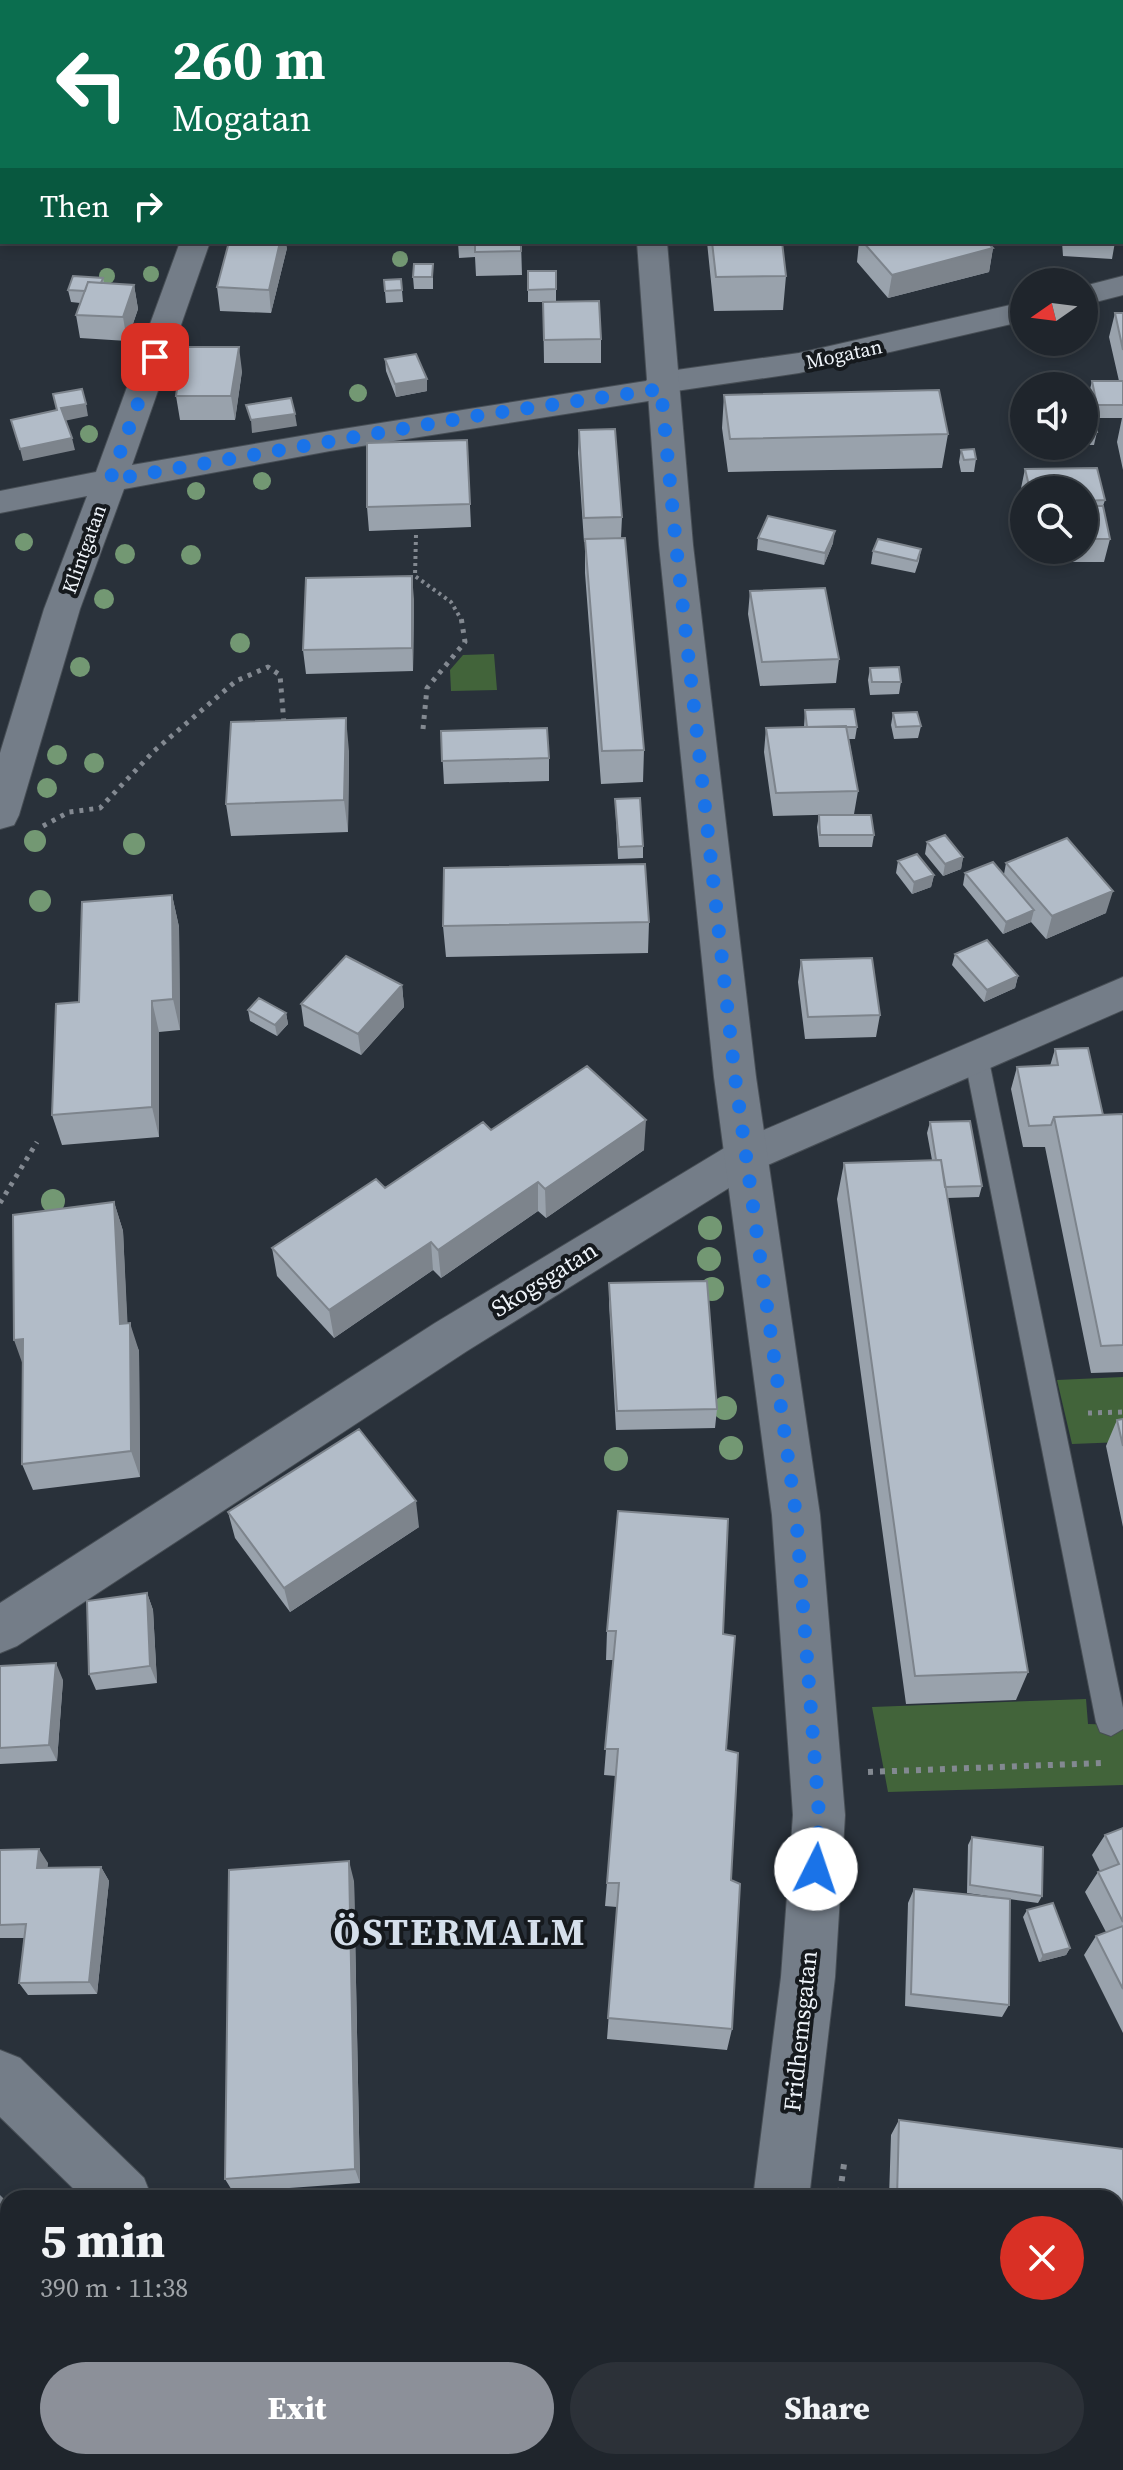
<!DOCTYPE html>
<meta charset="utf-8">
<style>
:root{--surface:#1f252c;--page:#2c3138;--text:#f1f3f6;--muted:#a1a5a9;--line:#3c4248;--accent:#8c9099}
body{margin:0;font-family:"Source Serif 4",serif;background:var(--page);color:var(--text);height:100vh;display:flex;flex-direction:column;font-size:30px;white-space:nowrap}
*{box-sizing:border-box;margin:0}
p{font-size:26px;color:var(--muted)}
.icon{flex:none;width:44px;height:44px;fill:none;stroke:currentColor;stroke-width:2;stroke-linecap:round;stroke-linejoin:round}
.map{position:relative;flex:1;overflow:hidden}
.side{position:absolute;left:0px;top:2190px;width:1124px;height:280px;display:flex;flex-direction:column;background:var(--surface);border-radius:24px 24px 0 0;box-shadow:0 4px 12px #0003,0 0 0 2px var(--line)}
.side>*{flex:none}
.guide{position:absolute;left:0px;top:0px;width:1124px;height:244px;box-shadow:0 4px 12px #0003,0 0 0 2px var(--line);background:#0b6e4f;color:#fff;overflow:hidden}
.needle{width:52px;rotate:256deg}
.controls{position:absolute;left:1010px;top:268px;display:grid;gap:16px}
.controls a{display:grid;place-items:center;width:88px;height:88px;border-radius:50%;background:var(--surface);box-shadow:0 4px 12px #0003,0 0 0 2px var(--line);font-size:40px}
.pin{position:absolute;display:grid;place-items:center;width:68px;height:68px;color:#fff;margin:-34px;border-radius:16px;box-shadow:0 4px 12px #0006}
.me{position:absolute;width:88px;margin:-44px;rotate:4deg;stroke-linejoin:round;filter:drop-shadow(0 0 6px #0008)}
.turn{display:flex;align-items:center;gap:28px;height:168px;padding:0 40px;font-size:36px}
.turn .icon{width:104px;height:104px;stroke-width:2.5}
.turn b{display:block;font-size:56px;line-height:68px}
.then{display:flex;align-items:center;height:76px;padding:0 40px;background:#0003;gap:16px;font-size:30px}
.round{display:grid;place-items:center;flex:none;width:84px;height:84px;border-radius:42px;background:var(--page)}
.headline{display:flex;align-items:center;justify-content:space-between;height:136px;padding:0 40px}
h1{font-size:48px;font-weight:800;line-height:60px}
.button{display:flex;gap:16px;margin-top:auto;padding:16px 40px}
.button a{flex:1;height:92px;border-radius:48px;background:var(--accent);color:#fff;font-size:32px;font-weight:800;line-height:92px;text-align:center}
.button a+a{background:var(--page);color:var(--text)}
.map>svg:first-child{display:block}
.green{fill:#42643a}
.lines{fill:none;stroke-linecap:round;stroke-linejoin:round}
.service-casing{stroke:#474e55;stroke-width:2}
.minor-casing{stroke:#474e55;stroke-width:2}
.tertiary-casing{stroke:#474e55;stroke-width:2}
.path-far2{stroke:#838991;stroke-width:4;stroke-dasharray:3 4;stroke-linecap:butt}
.path-far1{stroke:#838991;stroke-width:5;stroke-dasharray:4 6;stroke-linecap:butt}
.path{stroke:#838991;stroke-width:6;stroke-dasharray:5 7;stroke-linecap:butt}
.service{fill:#747d88;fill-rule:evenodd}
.minor{fill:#747d88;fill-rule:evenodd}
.tertiary{fill:#747d88;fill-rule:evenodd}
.tree{fill:#739873}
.wall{fill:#99a2ac}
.shaded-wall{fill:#7d848c}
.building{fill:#b2bcc8;stroke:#7d848c;stroke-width:2}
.route{stroke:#1a73e8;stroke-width:14;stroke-dasharray:0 25.2}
.labels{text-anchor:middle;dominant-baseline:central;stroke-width:8;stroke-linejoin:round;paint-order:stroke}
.far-street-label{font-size:20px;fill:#eff4fa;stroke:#15191d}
.street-label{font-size:24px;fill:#eff4fa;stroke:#15191d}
.near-district-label{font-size:38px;font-weight:bold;letter-spacing:2px;fill:#d5dfeb;stroke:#15191d}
</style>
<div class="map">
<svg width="1123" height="2470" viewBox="0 0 1123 2470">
<rect width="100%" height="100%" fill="#29313a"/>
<!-- green -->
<path class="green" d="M0 0H413L2 2 0 120Z
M494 654 497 690 451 691 450 670 463 655Z
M1123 1377V1442L1072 1444 1057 1380Z
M1086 1699 1088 1724 1123 1725V1785L888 1792 872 1707Z"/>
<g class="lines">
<!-- service casing -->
<g class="service-casing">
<path id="service" d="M976 1046 985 1049 988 1056 1123 1708V1729L1111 1736 1100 1732 1096 1722 964 1056 967 1049Z"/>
</g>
<!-- minor casing -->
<g class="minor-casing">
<path id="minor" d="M458 0H502L456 2Z
M622 0H664L666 2H624Z
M1122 50H1123V66H1122Z
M0 120H2V138H0Z
M180 242H210L132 465 330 431 646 381 650 375 662 372 799 353 1024 302V321L799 373 676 391 673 396 661 399 330 451 124 489 80 609 19 815 14 825 0 829V753L44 609 87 496 0 513V491L96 472Z
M1123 276V295L1084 305V286Z
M1123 977V1010L761 1168 467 1351 17 1646 0 1653V1603L435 1323 731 1144Z
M0 2050 20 2058 144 2178 152 2198H83L0 2117Z
M394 2462H462L465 2470H397Z"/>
</g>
<!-- tertiary casing -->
<g class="tertiary-casing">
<path id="tertiary" d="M619 0H647V2H619Z
M637 242H667L693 545 756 1077 820 1515 845 1815 835 1977 809 2198H753L781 1977 793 1815 772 1515 714 1077 659 545Z
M693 2462H753L751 2470H691Z"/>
</g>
<!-- path-far2 -->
<path class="path-far2" d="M93 2 99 0
M416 535 415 576 451 602 461 619"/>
<!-- path-far1 -->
<path class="path-far1" d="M423 729 427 688 465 642 461 617
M43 826 69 812 100 808 154 751 236 681 268 667 280 675 284 724
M0 1203 37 1142
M1088 1413 1123 1412"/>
<!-- path -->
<path class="path" d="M868 1772 1102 1763
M840 2193 844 2164
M786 2470 788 2462"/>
<!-- service -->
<use href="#service" class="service"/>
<!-- minor -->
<use href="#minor" class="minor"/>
<!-- tertiary -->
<use href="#tertiary" class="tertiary"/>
</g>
<!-- trees -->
<g class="tree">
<circle cx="400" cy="259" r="8"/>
<circle cx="151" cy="274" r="8"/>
<circle cx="107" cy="276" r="8"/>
<circle cx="358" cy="393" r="9"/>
<circle cx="89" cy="434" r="9"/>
<circle cx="262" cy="481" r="9"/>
<circle cx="196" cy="491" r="9"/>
<circle cx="24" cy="542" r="9"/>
<circle cx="125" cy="554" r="10"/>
<circle cx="191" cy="555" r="10"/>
<circle cx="104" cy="599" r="10"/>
<circle cx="240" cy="643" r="10"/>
<circle cx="80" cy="667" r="10"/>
<circle cx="57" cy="755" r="10"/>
<circle cx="94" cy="763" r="10"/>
<circle cx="47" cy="788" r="10"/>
<circle cx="35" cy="841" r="11"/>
<circle cx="134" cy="844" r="11"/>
<circle cx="40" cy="901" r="11"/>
<circle cx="53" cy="1201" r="12"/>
<circle cx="710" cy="1228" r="12"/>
<circle cx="709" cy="1259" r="12"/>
<circle cx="712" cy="1289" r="12"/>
<circle cx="725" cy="1408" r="12"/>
<circle cx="731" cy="1448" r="12"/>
<circle cx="616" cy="1459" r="12"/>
</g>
<!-- wall -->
<path class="wall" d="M831 0H893L892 2H830Z
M939 0H1000V2H939Z
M1018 0H1061V2H1018Z
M116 242H159V245L116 243Z
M458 242H521L522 275 476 276 475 257 459 258Z
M707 242H782L786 276 783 310 714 311Z
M859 242H987L993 248 989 272 888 298 857 262Z
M1062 242H1115L1112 259 1063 256Z
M287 248 271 313 220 311 217 287Z
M433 264V289H414L413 277Z
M528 271H556V302L601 339V363H544L543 302H528Z
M103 278 104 283 134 285 138 309 127 341 80 338 76 315 80 303 71 302 68 290Z
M401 279 403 302 386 303 384 280Z
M1115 313H1123V418H1094L1089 393 1092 381H1119L1109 337Z
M385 359 427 379V391L396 397 386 371Z
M242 371 235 420H180L176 396Z
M724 395 948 434 942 468 728 472 722 428Z
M1084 414 1097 432 1094 445H1084Z
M1122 418H1123V470L1117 442Z
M579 430 622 517 621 538 644 750 643 782 601 784 585 573V542H584L578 453Z
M467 440 471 527 369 531 367 507Z
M961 450 976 459 974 472H961L959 462Z
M1097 468 1105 500 1103 506 1110 539 1104 562H1045L1043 550H1084V490H1024V510L1020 493 1025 469Z
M758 538 833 543 824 565 757 550Z
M921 549 919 561 915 573 871 564 873 551Z
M750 591 839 659 836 683 760 686 748 614Z
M414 599 413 671 306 674 303 650Z
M870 668 901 682 899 694 870 695 868 680Z
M805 710 857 727 855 739H849L858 791 854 814 773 816 764 752 766 728 804 727Z
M893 713 921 726 918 738 894 739 891 725Z
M441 731 549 758V781L444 784Z
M349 751 348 832 231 836 226 804Z
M615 799 643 846V858L618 859Z
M819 815 874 835 872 847H819L817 827Z
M927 842 963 857 961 869 943 876 925 854Z
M898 861 934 875 931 887 912 894 896 873Z
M1006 863 1106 913 1046 939 1031 922 1003 934 963 885 965 873 1004 874Z
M172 895 179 927 180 1030 159 1032V1137L62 1145 52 1115 79 1002Z
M649 922 648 953 446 957 443 926Z
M955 954 1018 976 1015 988 984 1002 952 965Z
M801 960 880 1015 876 1037 805 1039 798 982Z
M402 985 404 1007 361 1055 304 1026 301 1004Z
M248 1010 286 1013 288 1024 277 1036 250 1021Z
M1055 1049 1103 1115 1123 1114V1372L1091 1373 1045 1147H1023L1011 1089 1017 1067 1050 1066Z
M930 1122 982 1186 979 1197 947 1198 1028 1672 1016 1700 906 1704 837 1199 844 1163 932 1160 927 1133Z
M491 1130 644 1150 546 1218 538 1211 441 1278 433 1270 334 1338 277 1276 272 1248Z
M114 1202 123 1231 127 1323 139 1351 140 1477 33 1490 22 1464Z
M609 1283 717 1409 715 1428 616 1430 609 1303Z
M1123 1419V1527L1106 1446 1117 1420Z
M228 1512 419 1527 290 1612 235 1538Z
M147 1593 153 1610 157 1683 96 1690 89 1674Z
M607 1631 723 1634 726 1750 731 1880 732 2029 727 2050 607 2039 617 1907 605 1906 616 1776 604 1775 613 1660H606Z
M0 1666 63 1680 57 1761 0 1764Z
M1123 1828V2033L1084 1955 1096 1936 1106 1932 1085 1892 1098 1872 1100 1871 1092 1855 1105 1835Z
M972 1837 1042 1896 1038 1903 967 1893 968 1845Z
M0 1850 48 1863 47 1868 101 1867 109 1881 97 1994 28 1995 19 1983 24 1938H0Z
M354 1881 360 2183 233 2192 225 2179Z
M914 1889 1009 2005 1002 2017 905 2006 908 1903Z
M1027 1910 1070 1948 1066 1955 1039 1962 1023 1917Z
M899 2120 1123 2149V2291L1116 2290V2198H889L891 2135Z
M867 2462H1005L1003 2470H865Z"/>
<!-- shaded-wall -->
<path class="shaded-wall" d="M280 242H286L287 248 271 313 269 290Z
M993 248 989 272 888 298 892 275Z
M134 285 138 309 127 341 123 317Z
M239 347 242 371 235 420 231 396Z
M427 379V391L396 397 395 384Z
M86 404 88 416 64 421 61 408Z
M295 414 297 426 252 433 251 420Z
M72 438 75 450 23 461 20 449Z
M835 531 833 543 824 565 825 553Z
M412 576 414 599 413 671 412 648Z
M346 718 349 751 348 832 344 800Z
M963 857 961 869 943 876 945 864Z
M934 875 931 887 912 894 914 882Z
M1113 891 1106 913 1046 939 1052 916Z
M172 895 179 927 180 1030 173 999Z
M1034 910 1031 922 1003 934 1006 922Z
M1018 976 1015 988 984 1002 987 990Z
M402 985 404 1007 361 1055 358 1034Z
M152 1001 159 1032V1137L152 1107Z
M286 1013 288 1024 277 1036 275 1025Z
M646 1120 644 1150 546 1218 545 1189Z
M538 1182V1211L441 1278 438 1250Z
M114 1202 123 1231 129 1352 120 1324Z
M431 1242 433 1270 334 1338 329 1310Z
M130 1323 139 1351 140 1477 131 1451Z
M23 1339 24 1368 14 1340Z
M416 1501 419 1527 290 1612 284 1588Z
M147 1593 153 1610 157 1683 150 1666Z
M56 1663 63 1680 57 1761 49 1745Z
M39 1849 48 1863 46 1882 37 1868Z
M349 1861 354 1881 360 2183 355 2169Z
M101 1867 109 1881 97 1994 89 1982Z
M1070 1948 1066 1955 1039 1962 1043 1955Z
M0 2195 8 2203 0 2226Z
M266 2462H275L270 2470H261Z"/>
<!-- building -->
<path class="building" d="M494 0H556V2H494Z
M1039 0H1061V2H1039Z
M229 242H280L269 290 217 287Z
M475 242H521V251L475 252Z
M712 242H782L786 276 716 277Z
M863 242H987L993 248 892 275Z
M414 264H433L432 277H413Z
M528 271H556V289L528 290Z
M73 276 103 278 101 283 88 282 85 291 68 290Z
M401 279 402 290 385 291 384 280Z
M88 282 134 285 123 317 76 315Z
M599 301 601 339 544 340 543 302Z
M1115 313H1123V350Z
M183 347H239L231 396H176Z
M416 354 427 379 395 384 385 359Z
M1092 381H1123V405H1097Z
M82 389 86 404 61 408 72 438 20 449 11 420 57 410 53 394Z
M939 390 948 434 730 439 724 395Z
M291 398 295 414 251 420 246 405Z
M1084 414H1093L1097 432H1084Z
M615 429 622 517 584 518 579 430Z
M467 440 470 504 367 507V443Z
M974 449 976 459 964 460 961 450Z
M1097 468 1105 500 1084 501V490H1030L1025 469Z
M1084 506H1103L1110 539H1084Z
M768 516 835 531 825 553 758 538Z
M625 538 644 750 602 751 585 539Z
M878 539 921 549 917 561 873 551Z
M412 576V648L303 650 306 578Z
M825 588 839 659 762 662 750 591Z
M899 667 901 682H872L870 668Z
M854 709 857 727H807L805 710Z
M917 712 921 726 896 727 893 713Z
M346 718 344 800 226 804 231 722Z
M846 726 858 791 776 793 766 728Z
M547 728 549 758 442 761 441 731Z
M640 798 643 846 619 847 615 799Z
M819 815H871L874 835H820Z
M945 835 963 857 945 864 927 842Z
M1067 838 1113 891 1052 916 1006 863Z
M917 854 934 875 914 882 898 861Z
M993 862 1034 910 1006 922 965 873Z
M645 864 649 922 443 926 444 868Z
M172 895 173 999 152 1001V1107L52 1115 56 1004 79 1002 82 902Z
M987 940 1018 976 987 990 955 954Z
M346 956 402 985 358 1034 301 1004Z
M872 958 880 1015 808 1017 801 960Z
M259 998 286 1013 275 1025 248 1010Z
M1088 1048 1103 1115 1054 1117 1051 1125 1029 1126 1017 1067 1058 1065 1055 1049Z
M587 1066 646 1120 545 1189 538 1182 438 1250 431 1242 329 1310 272 1248 376 1179 385 1188 483 1122 491 1130Z
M1123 1114V1345L1101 1346 1054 1117Z
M970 1121 982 1186 945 1187 941 1160H936L930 1122Z
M941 1160 1028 1672 915 1676 844 1163Z
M114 1202 120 1324 130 1323 131 1451 22 1464 23 1339 14 1340 13 1215Z
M707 1281 717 1409 617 1411 609 1283Z
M1123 1419V1446L1117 1420Z
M359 1429 416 1501 284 1588 228 1512Z
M618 1511 728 1519 723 1634 735 1636 726 1750 738 1753 731 1880 740 1884 732 2029 608 2018 619 1883H607L618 1749H605L616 1631H607Z
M147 1593 150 1666 89 1674 87 1601Z
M56 1663 49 1745 0 1748V1666Z
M1123 1828V1922L1098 1872 1119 1864 1105 1835Z
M972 1837 1043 1847 1042 1896 970 1885Z
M39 1849 37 1868 101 1867 89 1982 19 1983 26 1924 0 1925V1850Z
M349 1861 355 2169 225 2179 229 1870Z
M914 1889 1010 1899 1009 2005 911 1994Z
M1053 1903 1070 1948 1043 1955 1027 1910Z
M1123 1926V1989L1096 1936Z
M899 2120 1123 2149V2278L1116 2277V2198H897Z
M113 2462H266L261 2470H107Z
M873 2462H1005L1003 2470H872Z"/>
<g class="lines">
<!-- route -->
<path class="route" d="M155 357 110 480 481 415 661 389 676 545 735 1077 796 1515 819 1815 816 1869"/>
</g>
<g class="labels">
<!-- far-street labels -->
<g class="far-street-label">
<text transform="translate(844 354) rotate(-12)">Mogatan</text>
<text transform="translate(84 549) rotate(-70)">Klintgatan</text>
</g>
<!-- street labels -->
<g class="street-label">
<text transform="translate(544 1279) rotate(-32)">Skogsgatan</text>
<text transform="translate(800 2031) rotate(-84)">Fridhemsgatan</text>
</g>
<!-- near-district labels -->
<g class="near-district-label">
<text x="460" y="1932">ÖSTERMALM</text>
</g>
</g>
</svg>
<div class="controls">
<a><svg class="needle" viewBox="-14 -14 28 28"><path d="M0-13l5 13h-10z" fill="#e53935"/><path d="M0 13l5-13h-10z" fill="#a1a5a9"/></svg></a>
<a><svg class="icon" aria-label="sound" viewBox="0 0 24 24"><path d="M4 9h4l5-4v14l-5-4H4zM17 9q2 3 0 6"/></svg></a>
<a><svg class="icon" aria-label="search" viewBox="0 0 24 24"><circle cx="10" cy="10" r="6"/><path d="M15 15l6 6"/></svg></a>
</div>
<div class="pin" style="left:155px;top:357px;background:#d93025"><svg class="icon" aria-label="arrive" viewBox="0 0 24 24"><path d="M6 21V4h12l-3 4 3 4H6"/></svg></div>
<svg class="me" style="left:816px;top:1869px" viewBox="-20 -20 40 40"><circle r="19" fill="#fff"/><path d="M0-13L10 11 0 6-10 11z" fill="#1a73e8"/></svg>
<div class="guide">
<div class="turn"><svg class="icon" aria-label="left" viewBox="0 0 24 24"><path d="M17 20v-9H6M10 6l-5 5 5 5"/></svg><div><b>260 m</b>Mogatan</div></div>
<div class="then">Then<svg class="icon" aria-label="right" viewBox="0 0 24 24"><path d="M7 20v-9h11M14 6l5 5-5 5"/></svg></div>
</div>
<section class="side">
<div class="headline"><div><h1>5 min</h1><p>390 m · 11:38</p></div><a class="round" style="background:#d93025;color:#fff"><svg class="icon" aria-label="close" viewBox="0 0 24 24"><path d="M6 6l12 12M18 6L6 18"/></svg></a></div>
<div class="button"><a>Exit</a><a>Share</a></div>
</section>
</div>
